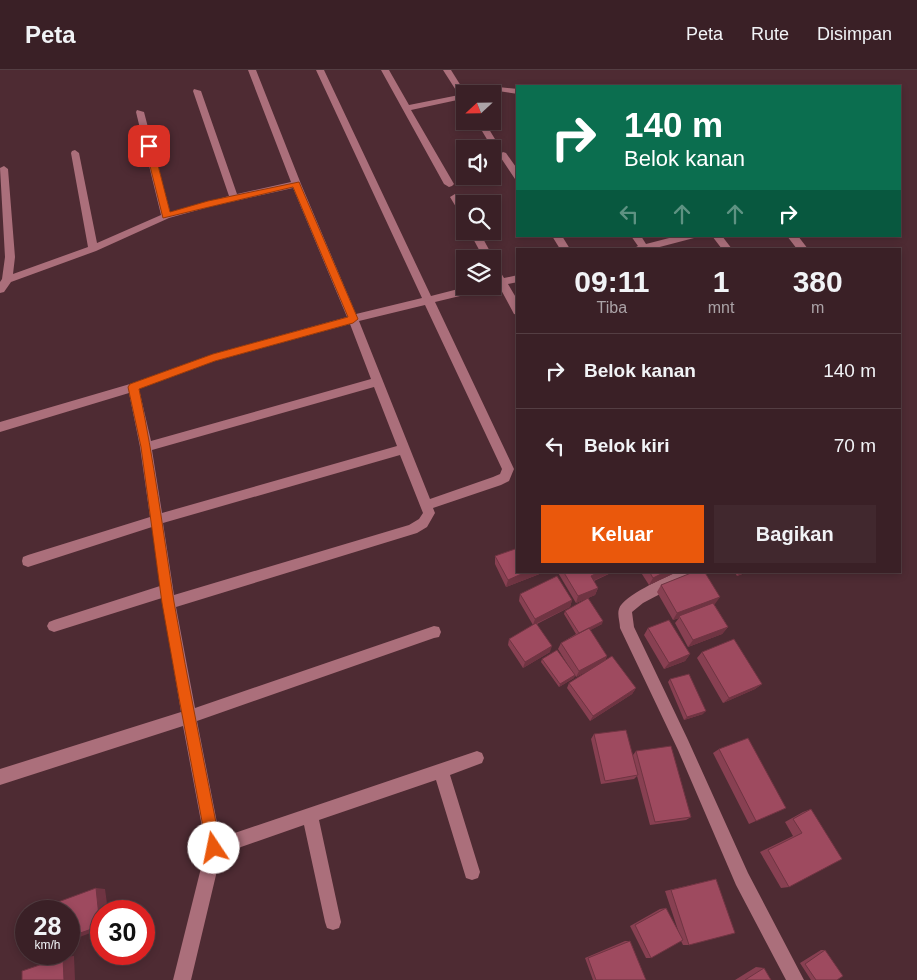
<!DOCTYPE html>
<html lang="id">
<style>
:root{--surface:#3a2026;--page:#41282e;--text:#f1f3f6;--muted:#aba3a7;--line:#543e43;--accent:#ea580c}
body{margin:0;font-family:Helvetica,sans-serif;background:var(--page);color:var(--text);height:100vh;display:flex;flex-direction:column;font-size:19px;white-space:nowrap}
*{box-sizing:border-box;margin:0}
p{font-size:16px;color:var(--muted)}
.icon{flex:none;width:28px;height:28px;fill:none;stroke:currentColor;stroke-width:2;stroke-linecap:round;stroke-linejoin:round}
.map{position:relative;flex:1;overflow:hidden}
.panel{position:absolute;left:516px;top:178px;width:385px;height:325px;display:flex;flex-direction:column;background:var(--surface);border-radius:0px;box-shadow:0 2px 8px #0003,0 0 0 1px var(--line)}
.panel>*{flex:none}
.banner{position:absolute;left:516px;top:15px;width:385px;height:152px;border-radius:0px;box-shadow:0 2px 8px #0003,0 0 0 1px var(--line);background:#0b6e4f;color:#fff;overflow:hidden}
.needle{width:32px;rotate:248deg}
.controls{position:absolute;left:456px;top:15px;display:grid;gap:10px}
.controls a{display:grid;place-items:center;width:45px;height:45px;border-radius:0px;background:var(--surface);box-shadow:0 2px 8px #0003,0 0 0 1px var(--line);font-size:25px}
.speed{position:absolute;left:15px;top:830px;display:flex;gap:10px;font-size:25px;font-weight:700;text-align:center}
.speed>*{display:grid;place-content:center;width:65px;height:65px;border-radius:50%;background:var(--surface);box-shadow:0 2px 8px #0003,0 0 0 1px var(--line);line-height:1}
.speed small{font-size:12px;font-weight:400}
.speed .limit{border:8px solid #d22;background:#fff;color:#111}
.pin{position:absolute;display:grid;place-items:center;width:42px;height:42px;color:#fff;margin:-21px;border-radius:10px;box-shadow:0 2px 8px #0006}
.me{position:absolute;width:55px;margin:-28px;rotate:349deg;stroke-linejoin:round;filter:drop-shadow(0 0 4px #0008)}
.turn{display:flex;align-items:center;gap:18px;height:105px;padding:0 25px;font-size:22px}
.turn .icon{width:65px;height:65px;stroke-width:2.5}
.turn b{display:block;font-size:35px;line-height:42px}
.lanes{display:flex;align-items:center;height:48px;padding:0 25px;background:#0003;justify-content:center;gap:25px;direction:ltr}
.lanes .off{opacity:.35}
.eta{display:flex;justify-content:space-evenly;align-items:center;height:85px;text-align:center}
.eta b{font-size:30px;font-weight:700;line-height:35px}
.cta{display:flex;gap:10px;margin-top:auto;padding:10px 25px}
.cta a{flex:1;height:58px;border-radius:0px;background:var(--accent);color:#fff;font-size:20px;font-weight:700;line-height:58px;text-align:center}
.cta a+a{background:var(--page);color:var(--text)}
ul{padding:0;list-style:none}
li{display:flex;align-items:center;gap:15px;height:75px;padding:0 25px;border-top:1px solid var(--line)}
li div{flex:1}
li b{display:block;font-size:19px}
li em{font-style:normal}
header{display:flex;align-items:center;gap:30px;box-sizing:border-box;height:70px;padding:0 25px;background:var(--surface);border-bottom:1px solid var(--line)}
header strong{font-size:24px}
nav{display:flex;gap:28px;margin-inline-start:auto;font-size:18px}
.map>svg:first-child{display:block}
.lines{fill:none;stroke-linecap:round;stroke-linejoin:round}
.minor{fill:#ab6f7b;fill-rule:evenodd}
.wall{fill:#884052}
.shaded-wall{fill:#6f3442}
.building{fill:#9e4a5f;stroke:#6f3442}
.route{fill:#ea580c;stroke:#983908}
</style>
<header>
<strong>Peta</strong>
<nav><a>Peta</a><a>Rute</a><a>Disimpan</a></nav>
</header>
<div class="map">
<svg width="917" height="910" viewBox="0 0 917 910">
<rect width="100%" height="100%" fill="#4e2b33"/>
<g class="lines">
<!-- minor -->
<path class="minor" d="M248 0H256L301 114 356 244 422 228 316 0H324L431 226 470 216H490L485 220 435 232 514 399 509 411 501 415 433 438 435 443 427 457 417 463 176 537 195 638 434 556 439 557 441 562 439 567 434 568 197 651 220 768 477 681 482 683 484 688 482 693 450 705 480 802 478 808 472 810 466 808 436 710 319 750 341 852 339 858 333 860 327 858 325 852 304 755 221 784 191 910H173L206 778 183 656 0 715V699L181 642 162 528 54 562 49 560 47 556 49 552 54 550 160 516 152 457 28 497 23 495 22 491 23 487 28 485 150 447 140 377 129 323 0 362V352L130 314 213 284 347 247 293 118 209 137 169 148 96 181 11 212 4 222 0 223V212L2 209 5 187 0 98 4 96 8 99 15 187 13 204 88 177 71 83 72 81 75 80 79 83 97 173 161 145 136 42 137 40 144 42 170 142 229 126 193 21 194 19 201 21 237 124 291 112ZM425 235 502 399 500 404 493 407 430 429 359 251ZM350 254 371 309 151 371 139 319 215 291ZM374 317 397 376 162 443 152 380ZM400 385 423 443 419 449 409 455 174 525 163 453Z
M381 0H389L409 35 459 25 443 0H451L466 24 465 30 462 29 411 40 454 114 452 116 449 117 444 114Z
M498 17 518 19V24L498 21 470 24Z
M476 51H484L498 74 497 76H491Z
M503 82 506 83 518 100V110L515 109 499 85Z
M455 124 458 125 465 137V148L462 147 450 127Z
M469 161H479L494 189 492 191V189H484Z
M552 166H562L570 179H560Z
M631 166H641L646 174 677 166H696L694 168 652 179H632L638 176Z
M712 166H722L732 179H722Z
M787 166H798L808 179H797Z
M492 192 495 193 504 208 518 205V212L508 214 518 231V245L514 244 499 216 492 215V211L495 210 492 205Z
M678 501H697L696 505 643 533 632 542 634 557 688 670 748 803 804 910H786L736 815 678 680 620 558C620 552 617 544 619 539 623 525 665 508 678 501Z"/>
</g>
<!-- wall -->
<path class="wall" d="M495 486 518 501H542V503L506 517 495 494Z
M557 501H615L594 511 598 518 595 525 576 533Z
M640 501H679L649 515Z
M734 501H750L737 506Z
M661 515 715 534H714L728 557 722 564 688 577 675 553 679 548 673 550 657 522Z
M520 524 572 530 570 537 537 554 550 582 523 598 508 575 509 569 533 555 519 531Z
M565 541 602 554 590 560 607 586 605 591 636 618 632 624 590 651 567 618 569 613 595 597 576 607 575 605 574 608 559 617 541 592 542 589 573 603 558 579 561 573 576 564 564 544Z
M648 558 690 584 685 591 664 599 644 565Z
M702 582 762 614 755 619 723 633 697 588Z
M670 609 703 644 684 650 668 612Z
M594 664 633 685 636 681 691 747 686 750 650 755 637 706 634 709 601 714 591 669Z
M719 679 786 738 749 754 713 683Z
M811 739 789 817 781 818 760 782 793 766 785 752 803 742Z
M716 809 689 875H683L681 871 651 888H646L630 856 660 839 666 838 679 863 665 821Z
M625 871H630L646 910H593L585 888Z
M821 880H825L837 910H811L800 893Z
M756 897 764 898 771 910H735Z"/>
<!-- shaded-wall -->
<path class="shaded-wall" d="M528 501H542V503L506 517 508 510Z
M601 501H615L588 513 591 506Z
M667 501H679L649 515 653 508Z
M741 501H750L737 506Z
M598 518 595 525 576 533 578 526Z
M720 527 715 534 680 547 679 546V548L673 550 677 543Z
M572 530 570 537 533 555 535 549Z
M603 551 602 554 578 567 579 563Z
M728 557 722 564 688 577 693 570Z
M552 576 550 582 523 598 525 592Z
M690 584 685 591 664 599 669 593Z
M607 586 604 592 576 607 579 601Z
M575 605 574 608 559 617 560 614Z
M762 614 755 619 723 633 729 628Z
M636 618 632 624 590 651 593 646Z
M706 641 703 644 684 650 687 647Z
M96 818 105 819 108 841H101V859L69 871V867Z
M74 886 75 910H64L63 887Z"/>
<!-- building -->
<path class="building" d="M518 478V501H528L508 510 495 486Z
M563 501H601L591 506 598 518 578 526Z
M649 501H667L653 508Z
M696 501H704L720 527 677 543 661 515Z
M557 506 572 530 535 549 520 524Z
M588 528 603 551 579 563 565 541Z
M713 533 728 557 693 570 679 546Z
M669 550 690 584 669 593 648 558Z
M536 553 552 576 525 592 509 569Z
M589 558 607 586 579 601 561 573Z
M734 569 762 614 729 628 702 582Z
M557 580 575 605 560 614 542 589Z
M612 586 636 618 593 646 569 613Z
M689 604 706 641 687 647 670 609Z
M626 660 638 705 605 711 594 664Z
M748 668 786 738 756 751 719 679Z
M671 676 691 747 655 752 636 681Z
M811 739 842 789 789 817 768 780 802 763 793 749Z
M716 809 735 863 689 875 671 820Z
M96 818 100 856 69 867V841H47V836Z
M666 838 683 870 651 888 635 855Z
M630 871 646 910H596L588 888Z
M825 880 843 906 837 910H816L805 894Z
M63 887 64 910H22V901Z
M764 898 771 910H745Z"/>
<!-- route -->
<path class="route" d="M149 74 153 76 170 142 208 131 299 112 358 249 353 253 215 291 139 319C154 390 163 461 174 532 188 614 205 696 221 778L219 783 214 785 209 783 207 778 179 628 162 533 141 377 128 317 130 314 213 284 348 247 293 117 163 148 145 76Z"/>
</svg>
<div class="controls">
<a><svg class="needle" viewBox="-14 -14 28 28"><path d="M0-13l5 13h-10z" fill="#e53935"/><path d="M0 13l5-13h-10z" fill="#aba3a7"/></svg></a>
<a><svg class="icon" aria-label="sound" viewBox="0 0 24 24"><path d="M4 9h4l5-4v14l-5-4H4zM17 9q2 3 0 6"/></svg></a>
<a><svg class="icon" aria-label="search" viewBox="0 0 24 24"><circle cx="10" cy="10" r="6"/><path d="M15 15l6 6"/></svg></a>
<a><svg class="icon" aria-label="layers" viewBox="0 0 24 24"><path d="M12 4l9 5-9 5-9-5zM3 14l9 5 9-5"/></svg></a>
</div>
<div class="speed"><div>28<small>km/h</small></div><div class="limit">30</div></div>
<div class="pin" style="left:149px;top:76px;background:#d93025"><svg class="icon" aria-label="arrive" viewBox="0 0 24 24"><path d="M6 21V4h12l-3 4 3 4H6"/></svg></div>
<svg class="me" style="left:214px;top:778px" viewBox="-20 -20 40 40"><circle r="19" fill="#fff"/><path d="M0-13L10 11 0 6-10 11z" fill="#ea580c"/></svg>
<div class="banner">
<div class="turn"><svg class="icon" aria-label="right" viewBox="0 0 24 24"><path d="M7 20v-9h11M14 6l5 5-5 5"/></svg><div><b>140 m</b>Belok kanan</div></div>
<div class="lanes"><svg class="icon off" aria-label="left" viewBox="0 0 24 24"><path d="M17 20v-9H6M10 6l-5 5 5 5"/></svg><svg class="icon off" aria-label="ahead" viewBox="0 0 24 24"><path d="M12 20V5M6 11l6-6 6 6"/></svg><svg class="icon off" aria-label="ahead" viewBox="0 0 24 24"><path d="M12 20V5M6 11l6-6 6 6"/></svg><svg class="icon" aria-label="right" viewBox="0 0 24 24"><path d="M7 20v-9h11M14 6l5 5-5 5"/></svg></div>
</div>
<section class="panel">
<div class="eta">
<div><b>09:11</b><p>Tiba</p></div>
<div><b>1</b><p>mnt</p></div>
<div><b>380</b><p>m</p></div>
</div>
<ul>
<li><svg class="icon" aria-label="right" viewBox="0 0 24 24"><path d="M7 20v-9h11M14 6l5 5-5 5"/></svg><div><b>Belok kanan</b></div><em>140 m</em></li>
<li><svg class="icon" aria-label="left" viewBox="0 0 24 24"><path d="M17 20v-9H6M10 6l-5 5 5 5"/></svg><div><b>Belok kiri</b></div><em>70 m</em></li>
</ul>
<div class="cta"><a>Keluar</a><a>Bagikan</a></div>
</section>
</div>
